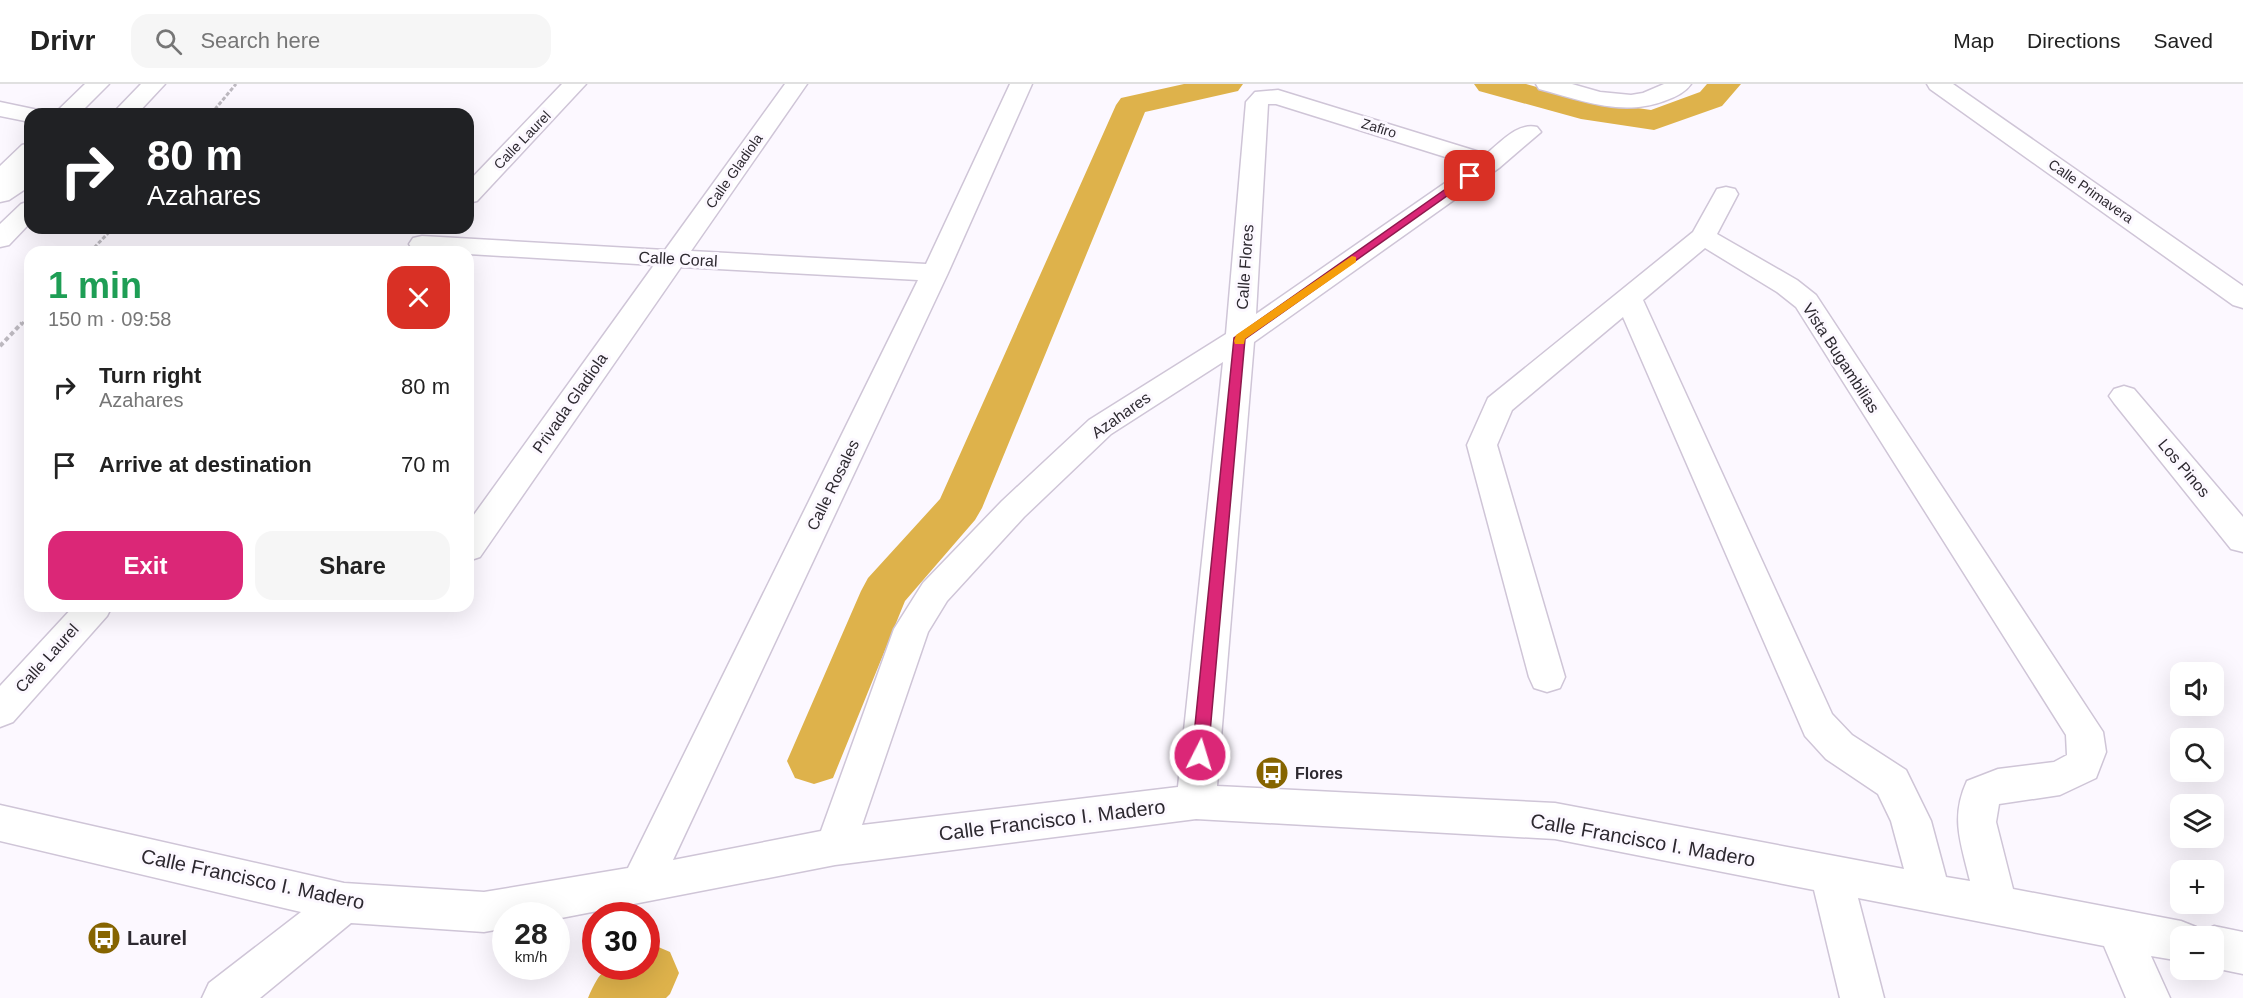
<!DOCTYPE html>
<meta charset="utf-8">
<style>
:root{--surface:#fff;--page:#f6f6f6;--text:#222;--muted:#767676;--line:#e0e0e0;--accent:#db2777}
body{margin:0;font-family:Helvetica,sans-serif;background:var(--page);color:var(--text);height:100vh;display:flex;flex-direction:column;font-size:22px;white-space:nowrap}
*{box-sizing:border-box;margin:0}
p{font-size:20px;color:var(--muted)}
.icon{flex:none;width:33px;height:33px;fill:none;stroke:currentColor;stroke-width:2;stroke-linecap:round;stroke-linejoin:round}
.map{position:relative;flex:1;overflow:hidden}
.panel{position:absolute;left:24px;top:162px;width:450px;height:366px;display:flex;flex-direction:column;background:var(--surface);border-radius:18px;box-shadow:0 6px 24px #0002}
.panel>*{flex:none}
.top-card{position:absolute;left:24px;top:24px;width:450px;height:126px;border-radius:18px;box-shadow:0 6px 24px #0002;background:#202124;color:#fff;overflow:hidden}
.fabs{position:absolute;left:2170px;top:578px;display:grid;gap:12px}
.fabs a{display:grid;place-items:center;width:54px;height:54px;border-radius:12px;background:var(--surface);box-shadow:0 6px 24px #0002;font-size:30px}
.speed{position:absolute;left:492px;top:818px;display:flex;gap:12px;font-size:30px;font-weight:700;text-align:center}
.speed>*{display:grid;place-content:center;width:78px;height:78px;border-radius:50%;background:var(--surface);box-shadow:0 6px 24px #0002;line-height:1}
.speed small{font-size:15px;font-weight:400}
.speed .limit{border:9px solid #d22;background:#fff;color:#111}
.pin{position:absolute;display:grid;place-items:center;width:51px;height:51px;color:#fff;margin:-26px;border-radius:12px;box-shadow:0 3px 9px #0006}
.me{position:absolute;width:66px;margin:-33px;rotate:5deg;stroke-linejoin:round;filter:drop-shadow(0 0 4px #0008)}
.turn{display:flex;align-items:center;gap:21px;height:126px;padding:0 24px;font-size:27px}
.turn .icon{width:78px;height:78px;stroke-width:2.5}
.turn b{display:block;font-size:42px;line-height:51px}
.round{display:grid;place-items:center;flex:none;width:63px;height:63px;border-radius:18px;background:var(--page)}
.overview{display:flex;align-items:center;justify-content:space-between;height:102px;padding:0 24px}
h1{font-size:36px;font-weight:600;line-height:45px;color:#1e9e55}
.primary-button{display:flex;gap:12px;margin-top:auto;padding:12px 24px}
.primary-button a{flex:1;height:69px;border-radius:18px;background:var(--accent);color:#fff;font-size:24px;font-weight:600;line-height:69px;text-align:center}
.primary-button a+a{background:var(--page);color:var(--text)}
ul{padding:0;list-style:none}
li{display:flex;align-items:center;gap:18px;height:78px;padding:0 24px}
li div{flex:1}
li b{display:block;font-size:22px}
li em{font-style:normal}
header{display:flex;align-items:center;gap:36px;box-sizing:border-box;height:84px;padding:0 30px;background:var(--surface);border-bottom:2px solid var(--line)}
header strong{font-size:28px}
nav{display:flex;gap:33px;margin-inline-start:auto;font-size:21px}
.search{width:420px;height:54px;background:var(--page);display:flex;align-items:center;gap:15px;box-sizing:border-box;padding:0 21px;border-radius:18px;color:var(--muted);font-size:22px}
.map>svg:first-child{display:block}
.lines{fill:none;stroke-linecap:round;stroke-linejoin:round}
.canal{fill:#deb24b;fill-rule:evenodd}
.minor-casing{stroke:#cfc5d7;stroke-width:3}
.major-casing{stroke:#cfc5d7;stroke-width:3}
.path-far1{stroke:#bdb9c0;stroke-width:3;stroke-dasharray:4 2;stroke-linecap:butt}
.path{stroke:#bdb9c0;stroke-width:4;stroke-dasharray:4.5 3;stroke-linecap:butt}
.minor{fill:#fff;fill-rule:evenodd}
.major{fill:#fff;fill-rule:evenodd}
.route{fill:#db2777;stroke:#8e194d;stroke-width:1.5}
.slow{fill:#f59e0b}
.labels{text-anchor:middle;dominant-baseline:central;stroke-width:6;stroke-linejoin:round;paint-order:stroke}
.far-street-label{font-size:14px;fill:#2d2930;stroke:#fcf8ff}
.street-label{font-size:16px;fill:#2d2930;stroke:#fcf8ff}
.poi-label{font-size:16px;font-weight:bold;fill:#2d2930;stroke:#fcf8ff;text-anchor:start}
.near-street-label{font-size:20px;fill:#2d2930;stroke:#fcf8ff}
.near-poi-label{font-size:20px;font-weight:bold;fill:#2d2930;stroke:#fcf8ff;text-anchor:start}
</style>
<header>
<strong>Drivr</strong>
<div class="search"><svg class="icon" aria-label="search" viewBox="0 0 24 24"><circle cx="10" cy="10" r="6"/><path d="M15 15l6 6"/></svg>Search here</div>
<nav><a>Map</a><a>Directions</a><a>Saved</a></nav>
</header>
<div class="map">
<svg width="2243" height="914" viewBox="0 0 2243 914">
<rect width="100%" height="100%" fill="#fcf8ff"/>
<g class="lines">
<!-- canal -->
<path class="canal" d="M1184 0H1243L1238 7 1145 28 982 424 975 436 905 517 833 694 814 700 795 694 787 677 861 507 868 494 940 415 1116 21 1121 14Z
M1474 0H1526L1583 16 1651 26 1700 8 1707 0H1741L1722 22 1654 46 1581 35 1479 7Z
M649 859 670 868 679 889 670 910 666 914H588C604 877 609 882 646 882V860Z"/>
<!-- minor casing -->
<g class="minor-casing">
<path id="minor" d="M85 0H109L79 30H54Z
M562 0H586L477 117 468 119V98Z
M785 0H807L691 167 926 180 1010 0H1032L948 189 673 776 821 747 894 545 923 499 1002 417 1089 336 1226 250 1246 18 1255 8 1278 6 1486 70C1501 58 1518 38 1537 43L1541 48 1499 84 1254 258 1217 702 1555 719 1904 785 1891 737 1878 710 1826 675 1805 652 1623 233 1512 326 1497 361 1565 593 1560 604 1547 608 1534 604 1529 593 1467 361 1488 314 1693 148 1717 105 1726 103 1735 105 1738 110 1717 150 1797 196 1816 211 2103 648 2106 668 2096 694 2060 711 1999 720 1996 738 2013 805 2181 837 2196 843 2199 849 2214 842 2243 848V890L2214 884V852H2181V877L2151 872 2170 914H2126L2104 862 1858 814 1884 914H1840L1814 806 1555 755 1196 735 835 781 556 835V831H506V844L484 848 351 839 260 914H202L209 899 301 828 0 757V721L344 799 484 808 628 784 918 196 681 183 480 473 468 477V439L654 181 468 170V168H425L413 166 409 160 413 154 422 152 665 166ZM1268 20H1276L1471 81 1256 230ZM1705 164 1777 208 1796 223 2066 651 2067 671 2054 678 1998 685 1967 697C1950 734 1961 759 1970 797L1946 793 1931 737 1906 686 1852 651 1832 630 1643 216ZM1223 278 1178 703 862 741 928 548 947 517 1024 433 1111 350Z
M1536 0H1572L1600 8 1631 11 1643 9 1664 0H1691C1685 9 1673 14 1664 17 1621 33 1581 16 1539 5Z
M1927 0H1953L2243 202V224L2233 221 1930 5Z
M0 18 38 26 41 30H30V38L0 32Z
M30 59V80L9 101 0 103V82L22 61Z
M2124 302 2134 305 2243 433V468L2231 465 2114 319 2109 312 2114 305Z
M74 522H112L107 532 13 638 0 643V602Z"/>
</g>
<!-- major casing -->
<g class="major-casing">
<path id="major" d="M141 0H165L137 30H112Z
M30 84V102L9 116 0 118V100L21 86Z
M30 117V139L9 161 0 163V140L21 120Z"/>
</g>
<!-- path-far1 -->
<path class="path-far1" d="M211 30 236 0
M90 168 113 144
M21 241 30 231"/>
<!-- path -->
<path class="path" d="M0 262 22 239"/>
<!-- minor -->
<use href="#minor" class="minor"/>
<!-- major -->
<use href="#major" class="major"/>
</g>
<!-- route -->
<path class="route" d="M1467 90 1475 92 1245 255 1208 671 1206 676 1200 678 1195 676 1192 671 1234 254Z"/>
<!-- slow -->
<path class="slow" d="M1352 172 1356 173V178L1245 255 1244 260H1235L1234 257 1236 251Z"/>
<!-- icons -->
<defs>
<g id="bus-disc" transform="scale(1.725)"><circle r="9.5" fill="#866400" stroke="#fcf8ff"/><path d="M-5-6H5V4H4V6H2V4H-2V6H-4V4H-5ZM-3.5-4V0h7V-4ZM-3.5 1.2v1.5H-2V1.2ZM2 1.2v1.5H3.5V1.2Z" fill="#fff"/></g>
</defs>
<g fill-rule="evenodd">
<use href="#bus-disc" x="1272" y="689"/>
<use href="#bus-disc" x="104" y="854"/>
</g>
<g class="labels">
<!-- far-street labels -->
<g class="far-street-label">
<text transform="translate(1379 44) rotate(17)">Zafiro</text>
<text transform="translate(522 56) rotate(-46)">Calle Laurel</text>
<text transform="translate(734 87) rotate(-55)">Calle Gladiola</text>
<text transform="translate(2091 107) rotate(35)">Calle Primavera</text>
</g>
<!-- street labels -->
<g class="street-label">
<text transform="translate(678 175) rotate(3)">Calle Coral</text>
<text transform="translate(1245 183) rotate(-86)">Calle Flores</text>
<text transform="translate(1841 274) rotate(57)">Vista Bugambilias</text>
<text transform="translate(570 319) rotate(-55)">Privada Gladiola</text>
<text transform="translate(1121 331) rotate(-35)">Azahares</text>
<text transform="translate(2184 384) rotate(50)">Los Pinos</text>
<text transform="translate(833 401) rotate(-64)">Calle Rosales</text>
<text transform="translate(47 574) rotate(-48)">Calle Laurel</text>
</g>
<!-- poi labels -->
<g class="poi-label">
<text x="1295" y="689">Flores</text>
</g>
<!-- near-street labels -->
<g class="near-street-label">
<text transform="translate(1052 736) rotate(-7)">Calle Francisco I. Madero</text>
<text transform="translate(1643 756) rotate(10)">Calle Francisco I. Madero</text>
<text transform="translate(253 795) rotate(12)">Calle Francisco I. Madero</text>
</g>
<!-- near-poi labels -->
<g class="near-poi-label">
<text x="127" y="854">Laurel</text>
</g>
</g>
</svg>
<div class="fabs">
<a><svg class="icon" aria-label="sound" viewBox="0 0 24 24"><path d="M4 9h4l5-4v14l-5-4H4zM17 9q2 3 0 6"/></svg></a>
<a><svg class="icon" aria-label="search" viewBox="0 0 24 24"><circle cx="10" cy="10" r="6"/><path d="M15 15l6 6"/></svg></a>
<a><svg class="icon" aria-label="layers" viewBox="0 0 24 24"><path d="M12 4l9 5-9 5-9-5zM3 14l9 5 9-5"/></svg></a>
<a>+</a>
<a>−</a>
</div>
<div class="speed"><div>28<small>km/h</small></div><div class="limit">30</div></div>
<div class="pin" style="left:1470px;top:92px;background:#d93025"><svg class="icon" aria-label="arrive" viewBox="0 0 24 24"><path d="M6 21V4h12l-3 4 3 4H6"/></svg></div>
<svg class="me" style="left:1200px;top:671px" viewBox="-20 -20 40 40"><circle r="17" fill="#db2777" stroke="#fff" stroke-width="3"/><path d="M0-11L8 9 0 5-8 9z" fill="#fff"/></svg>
<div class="top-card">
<div class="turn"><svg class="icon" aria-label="right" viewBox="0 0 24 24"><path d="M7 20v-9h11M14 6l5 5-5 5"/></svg><div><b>80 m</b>Azahares</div></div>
</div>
<section class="panel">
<div class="overview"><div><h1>1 min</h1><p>150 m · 09:58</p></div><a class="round" style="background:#d93025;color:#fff"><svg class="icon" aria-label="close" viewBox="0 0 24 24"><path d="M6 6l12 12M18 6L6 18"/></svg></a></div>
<ul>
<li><svg class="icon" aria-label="right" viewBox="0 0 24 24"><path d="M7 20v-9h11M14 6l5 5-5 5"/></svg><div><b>Turn right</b><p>Azahares</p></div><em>80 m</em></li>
<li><svg class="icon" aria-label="arrive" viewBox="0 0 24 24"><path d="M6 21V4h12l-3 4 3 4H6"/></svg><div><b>Arrive at destination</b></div><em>70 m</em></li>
</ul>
<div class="primary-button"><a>Exit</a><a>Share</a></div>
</section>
</div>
